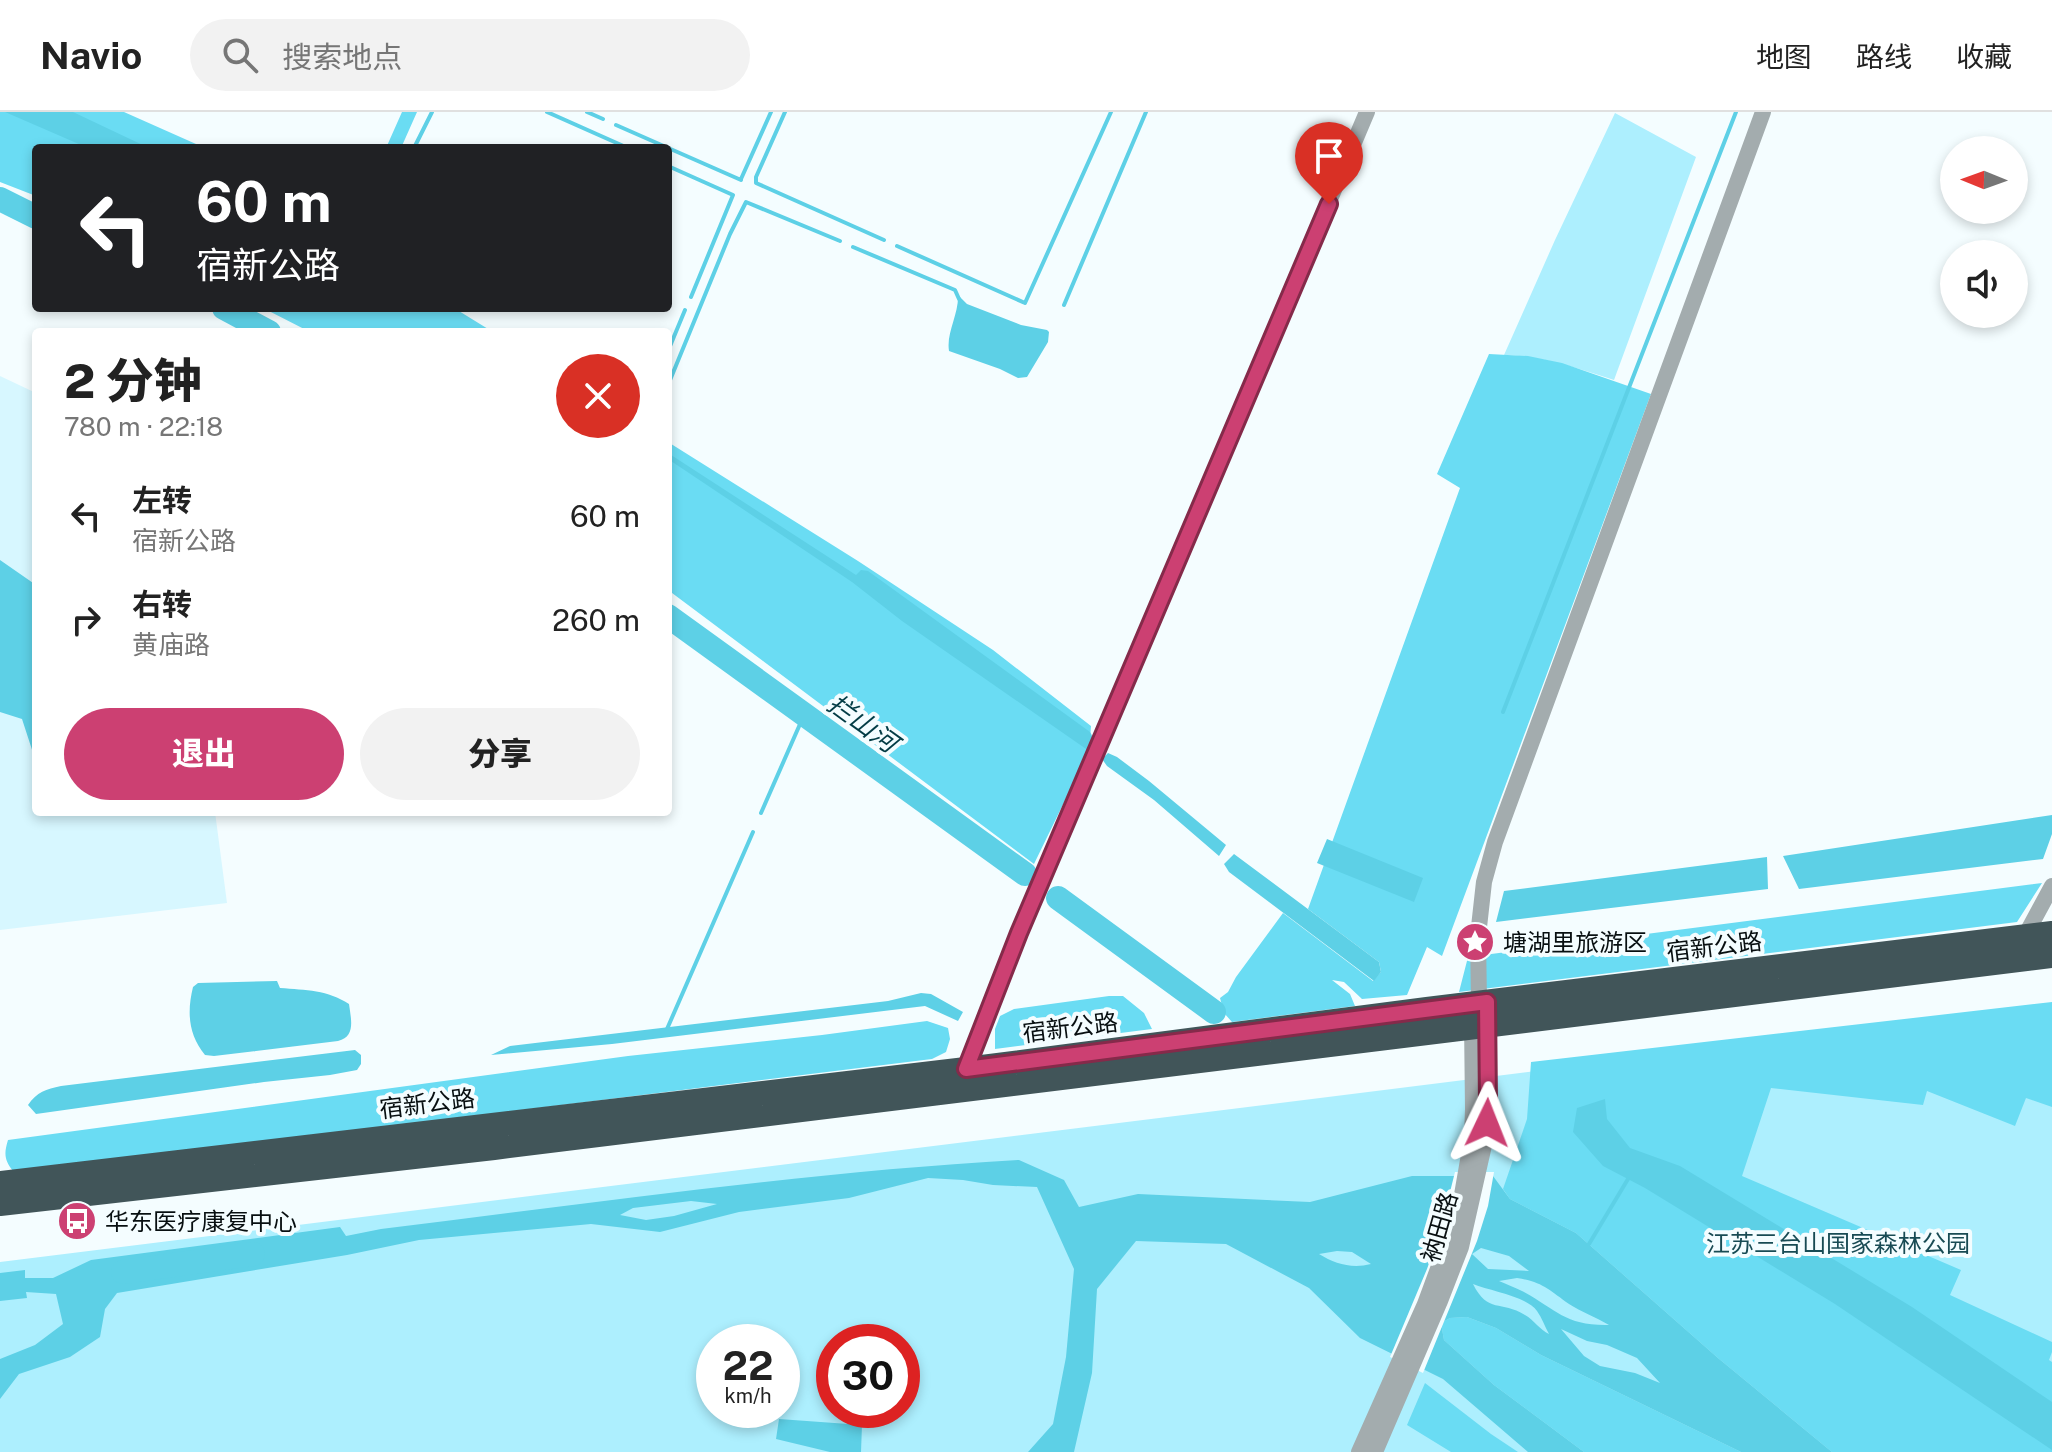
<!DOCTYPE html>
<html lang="zh">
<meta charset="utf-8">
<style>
:root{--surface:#fff;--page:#f2f2f2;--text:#222;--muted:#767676;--line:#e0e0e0;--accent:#cc4072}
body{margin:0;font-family:"Public Sans","Noto Sans SC",sans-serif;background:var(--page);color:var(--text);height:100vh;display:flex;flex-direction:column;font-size:30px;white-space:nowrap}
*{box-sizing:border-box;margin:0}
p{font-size:26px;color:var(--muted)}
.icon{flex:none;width:44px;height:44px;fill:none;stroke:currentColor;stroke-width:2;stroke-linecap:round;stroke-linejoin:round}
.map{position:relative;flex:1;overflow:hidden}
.panel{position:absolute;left:32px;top:216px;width:640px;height:488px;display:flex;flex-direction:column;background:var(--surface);border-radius:8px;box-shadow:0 4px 12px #0003}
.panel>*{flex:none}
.banner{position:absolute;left:32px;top:32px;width:640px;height:168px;border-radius:8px;box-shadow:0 4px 12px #0003;background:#202124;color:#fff;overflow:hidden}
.needle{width:52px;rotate:271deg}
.tools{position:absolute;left:1940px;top:24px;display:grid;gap:16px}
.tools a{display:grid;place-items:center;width:88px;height:88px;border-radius:50%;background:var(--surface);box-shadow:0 4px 12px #0003;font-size:40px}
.speed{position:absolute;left:696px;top:1212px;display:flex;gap:16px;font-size:40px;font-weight:700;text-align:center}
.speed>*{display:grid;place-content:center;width:104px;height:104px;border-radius:50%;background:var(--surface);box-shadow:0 4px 12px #0003;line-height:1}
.speed small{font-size:20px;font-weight:400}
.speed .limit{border:12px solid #d22;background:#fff;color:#111}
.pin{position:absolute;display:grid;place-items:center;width:68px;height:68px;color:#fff;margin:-82px -34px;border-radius:50% 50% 50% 0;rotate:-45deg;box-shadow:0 0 8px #0007}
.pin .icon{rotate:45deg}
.me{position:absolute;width:88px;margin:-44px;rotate:2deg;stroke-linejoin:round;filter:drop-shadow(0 0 6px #0008)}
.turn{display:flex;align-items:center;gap:28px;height:168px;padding:0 32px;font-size:36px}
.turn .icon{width:104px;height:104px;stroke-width:2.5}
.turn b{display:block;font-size:56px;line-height:68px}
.round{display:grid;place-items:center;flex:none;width:84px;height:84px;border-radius:42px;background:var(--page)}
.head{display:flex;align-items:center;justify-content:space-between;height:136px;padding:0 32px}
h1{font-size:48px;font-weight:800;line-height:60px}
.cta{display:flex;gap:16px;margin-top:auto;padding:16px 32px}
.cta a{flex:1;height:92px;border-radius:48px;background:var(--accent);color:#fff;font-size:32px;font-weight:800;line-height:92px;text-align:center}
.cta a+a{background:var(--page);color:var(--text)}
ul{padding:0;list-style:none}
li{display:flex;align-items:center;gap:24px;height:104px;padding:0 32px}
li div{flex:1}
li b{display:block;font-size:30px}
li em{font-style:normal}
header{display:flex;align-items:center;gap:48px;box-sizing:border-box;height:112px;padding:0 40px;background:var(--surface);border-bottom:2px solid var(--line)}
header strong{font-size:38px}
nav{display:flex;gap:44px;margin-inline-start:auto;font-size:28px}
.search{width:560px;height:72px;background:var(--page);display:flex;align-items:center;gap:20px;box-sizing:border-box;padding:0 28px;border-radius:44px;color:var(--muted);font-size:30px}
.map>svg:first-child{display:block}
.built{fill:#d7f7ff}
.green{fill:#adeffe;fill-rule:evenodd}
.forest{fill:#6adcf3}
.water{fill:#5dd0e6;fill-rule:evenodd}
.pier{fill:#f4fdff}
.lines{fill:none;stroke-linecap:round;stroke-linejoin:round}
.stream{stroke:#5dd0e6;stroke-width:4}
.river{stroke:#5dd0e6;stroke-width:24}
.minor{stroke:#a3acae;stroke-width:16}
.highway{stroke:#415559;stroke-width:24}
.route-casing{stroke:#852a4a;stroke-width:20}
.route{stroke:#cc4072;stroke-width:14}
.labels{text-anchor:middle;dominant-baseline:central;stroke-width:8;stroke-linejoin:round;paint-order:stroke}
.poi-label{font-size:24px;fill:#080f11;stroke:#f4fdff;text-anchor:start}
.street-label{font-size:24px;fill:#080f11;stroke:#f4fdff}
.park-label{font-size:24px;fill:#184b54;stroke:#f4fdff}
.water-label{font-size:26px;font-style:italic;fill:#033c45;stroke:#f4fdff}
</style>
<header>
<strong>Navio</strong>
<div class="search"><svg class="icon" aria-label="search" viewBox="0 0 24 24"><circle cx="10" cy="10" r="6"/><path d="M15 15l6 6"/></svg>搜索地点</div>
<nav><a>地图</a><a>路线</a><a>收藏</a></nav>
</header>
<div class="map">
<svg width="2052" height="1340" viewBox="0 0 2052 1340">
<rect width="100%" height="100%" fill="#f4fdff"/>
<!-- built -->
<path class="built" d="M0 264 36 281V700H215L227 791 0 818Z"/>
<!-- green -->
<path class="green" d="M1615 1 1696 45 1614 268C1577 256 1543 244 1504 243L1555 128Z
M2052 895V1340H0V1150ZM714 1230H782V1298H714ZM834 1230H902V1298H834Z"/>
<!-- forest -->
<path class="forest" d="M0 0H124L205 36H36V84L0 70Z
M402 0H417L401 36H386Z
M263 196H454L493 220H310Z
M1489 242 1528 244 1562 251 1651 282 1442 844 1427 835 1407 883 1362 887 1344 870 1332 868 1350 882 1355 894 1232 910 1224 901 1220 886 1228 880 1236 865 1283 801 1373 869 1381 860 1379 850 1308 797 1460 376 1437 362Z
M668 330 858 449 993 538 1091 614 1089 639 1034 752 668 478Z
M2042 771 2017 810 1459 880 1468 845Z
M1109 884H1123L1144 901 1152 917 995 937V917L1000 904 1014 897Z
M2052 890V995L2026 986 2015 1014 1927 979 1923 993 1771 976 1742 1064 1961 1158 1950 1183 2052 1230V1240L2049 1248 2052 1250V1340H1832L1718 1246 1576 1121 1510 1087 1503 1077 1527 1007 1531 950Z
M927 909 948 916 950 927 946 940 932 947 30 1059H13C4 1048 4 1041 8 1028L628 944 822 923Z
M1467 1205 1496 1216 1541 1243 1741 1340H1584L1494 1273 1444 1228 1441 1211 1450 1206Z
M1425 1271 1491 1322 1518 1340H1451L1407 1313Z"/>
<!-- water -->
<path class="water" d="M5 0H73L149 36H88Z
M958 183 967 192 1021 213 1047 218 1049 220 1048 230 1027 265 1018 266 1000 257 949 239C946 221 959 202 958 183Z
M668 341 856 463 861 458 868 459 1090 620C1095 628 1093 631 1089 639L902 509 852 470 668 347Z
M0 448 36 473V650L22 607 0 600Z
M1108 641 1117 645 1149 669 1226 733 1219 744 1154 688 1107 654 1102 647Z
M2052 703V722L2043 747 1799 777 1783 744Z
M1327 727 1423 766 1414 790 1317 751Z
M1234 742 1379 850 1381 860 1374 869 1229 760 1224 752Z
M1767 745 1768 777 1496 810 1504 779Z
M277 869 280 876C306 878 328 878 349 892 351 907 356 925 338 929L214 944 205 943C188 922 187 900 193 875L198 871Z
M921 881 931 882 963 900 958 909 925 894 612 932 491 943 510 934 888 889Z
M355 938 361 943V952L357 958 330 963 264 970 36 1002 28 993C37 980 46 977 61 974Z
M1605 987 1607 1007 1630 1036 1680 1054 1912 1195 2052 1290V1338L1835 1192 1645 1076 1603 1054 1573 1020 1577 996Z
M1019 1048 1064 1068 1079 1095 1138 1082 1310 1090 1412 1064H1493L1510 1087 1576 1121 1718 1246 1832 1340H1741L1541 1243 1496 1216 1467 1205 1450 1206 1441 1211 1444 1228 1494 1273 1584 1340H1528L1443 1267 1360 1226 1309 1176 1226 1132 1136 1129 1097 1177 1092 1261 1074 1340H1028L1053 1312 1066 1245 1074 1157 1037 1075 993 1073 963 1068 928 1066 849 1086 739 1100 660 1120 591 1112 419 1128 347 1143 117 1181 105 1197 100 1225 70 1245 19 1262 0 1287V1247L35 1233 63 1212 56 1182 26 1180 27 1186 0 1189V1161L25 1158V1166H53L91 1148 340 1115 346 1124 381 1117C594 1091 806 1060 1019 1048ZM691 1089 717 1092 674 1104 646 1108 620 1103 633 1096ZM1481 1136 1509 1144 1529 1159 1488 1157 1472 1142ZM1337 1139 1352 1140 1371 1152C1352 1157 1335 1152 1319 1142ZM212 1141 229 1154 182 1163 155 1156 174 1144ZM1517 1166C1543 1170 1549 1178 1569 1192 1581 1200 1596 1205 1609 1213 1565 1214 1557 1198 1522 1179 1514 1175 1506 1172 1499 1169ZM1473 1172C1490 1179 1526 1184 1537 1199 1542 1206 1545 1215 1549 1222 1540 1218 1534 1208 1525 1203 1501 1188 1488 1202 1473 1172ZM1561 1217 1587 1229 1607 1233 1637 1246 1660 1271 1635 1261 1600 1254 1584 1244Z
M779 1307 862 1313 861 1340H830L776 1327Z"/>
<!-- pier -->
<path class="pier" d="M1455 1060H1494L1488 1094 1477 1129 1423 1261 1390 1245 1427 1157 1440 1120Z"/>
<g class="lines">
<!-- stream -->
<path class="stream" d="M547 0 628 36
M587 0 603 7
M785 0 756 65V71L884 128
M616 13 741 68
M414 36 432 0
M668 54 733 83 691 185
M741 67 771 0
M897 134 1025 191 1111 0
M853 135 955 178 959 187
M1064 193 1146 0
M668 239 685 198
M668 273 730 122 746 90 840 129
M1503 600 1736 0
M761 701 804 603
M667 917 753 720
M1589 1132 1628 1067"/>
<!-- river -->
<path class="river" d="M0 87 36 105
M224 196 269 220
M668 504 1025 762
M1058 786 1214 900
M123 1160 253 1142"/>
<!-- minor -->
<path class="minor" d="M2025 824 2052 774
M1479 891 1478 824 1484 770 1495 730 1763 0
M966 957 1019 821 1367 0
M1359 1340 1425 1192 1459 1100 1472 1025 1473 997 1472 909
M1375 1340 1440 1189 1461 1135 1485 1029 1488 992 1487 906"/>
<!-- highway -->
<path class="highway" d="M0 1071 966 957 1427 897 2052 821
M0 1092 494 1036 2052 844"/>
</g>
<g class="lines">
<!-- route casing -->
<g class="route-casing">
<path id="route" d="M1329 92 1019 821 966 957 1487 890 1488 992 1487 1011"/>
</g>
<!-- route -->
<use href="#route" class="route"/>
</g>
<!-- icons -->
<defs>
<g id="sight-disc" transform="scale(2)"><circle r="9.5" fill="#cc4072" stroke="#f4fdff"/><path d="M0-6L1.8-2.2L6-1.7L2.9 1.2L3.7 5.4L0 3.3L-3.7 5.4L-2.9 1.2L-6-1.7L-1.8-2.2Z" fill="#fff"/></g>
<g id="bus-disc" transform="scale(2)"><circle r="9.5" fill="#cc4072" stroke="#f4fdff"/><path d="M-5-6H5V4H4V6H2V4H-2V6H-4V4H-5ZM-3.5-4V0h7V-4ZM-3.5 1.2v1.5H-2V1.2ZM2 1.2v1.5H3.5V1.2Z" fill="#fff"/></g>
</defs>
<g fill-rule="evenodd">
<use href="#sight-disc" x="1475" y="830"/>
<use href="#bus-disc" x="77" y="1109"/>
</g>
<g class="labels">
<!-- poi labels -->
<g class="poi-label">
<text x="1503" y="830">塘湖里旅游区</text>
<text x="105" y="1109">华东医疗康复中心</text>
</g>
<!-- street labels -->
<g class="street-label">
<text transform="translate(1714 834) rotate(-7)">宿新公路</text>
<text transform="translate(1070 915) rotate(-7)">宿新公路</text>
<text transform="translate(427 991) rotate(-7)">宿新公路</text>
<text transform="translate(1439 1115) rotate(-74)">衲田路</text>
</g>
<!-- park labels -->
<g class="park-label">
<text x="1838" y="1131">江苏三台山国家森林公园</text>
</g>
<!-- water labels -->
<g class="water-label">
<text transform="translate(863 611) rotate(36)">拦山河</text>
</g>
</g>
</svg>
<div class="tools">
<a><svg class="needle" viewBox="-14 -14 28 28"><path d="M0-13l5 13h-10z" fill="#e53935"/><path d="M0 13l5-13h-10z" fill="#767676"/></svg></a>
<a><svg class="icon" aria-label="sound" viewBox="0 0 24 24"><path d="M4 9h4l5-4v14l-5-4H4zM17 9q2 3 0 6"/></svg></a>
</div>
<div class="speed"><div>22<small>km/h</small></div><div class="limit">30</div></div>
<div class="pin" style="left:1329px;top:92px;background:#d93025"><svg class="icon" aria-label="arrive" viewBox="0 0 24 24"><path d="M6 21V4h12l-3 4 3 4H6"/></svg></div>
<svg class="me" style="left:1487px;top:1011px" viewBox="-20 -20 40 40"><path d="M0-17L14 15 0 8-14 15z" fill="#cc4072" stroke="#fff" stroke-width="4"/></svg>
<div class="banner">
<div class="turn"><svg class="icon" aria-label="left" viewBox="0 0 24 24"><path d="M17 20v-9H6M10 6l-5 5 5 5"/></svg><div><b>60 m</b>宿新公路</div></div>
</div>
<section class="panel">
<div class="head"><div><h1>2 分钟</h1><p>780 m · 22:18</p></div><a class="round" style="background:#d93025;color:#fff"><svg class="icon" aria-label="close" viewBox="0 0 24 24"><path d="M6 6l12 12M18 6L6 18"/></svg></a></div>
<ul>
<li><svg class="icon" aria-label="left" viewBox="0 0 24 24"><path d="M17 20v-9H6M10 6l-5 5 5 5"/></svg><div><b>左转</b><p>宿新公路</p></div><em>60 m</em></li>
<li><svg class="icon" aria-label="right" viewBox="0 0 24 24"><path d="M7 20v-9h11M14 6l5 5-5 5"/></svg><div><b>右转</b><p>黄庙路</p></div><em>260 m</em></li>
</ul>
<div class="cta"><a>退出</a><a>分享</a></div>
</section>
</div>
